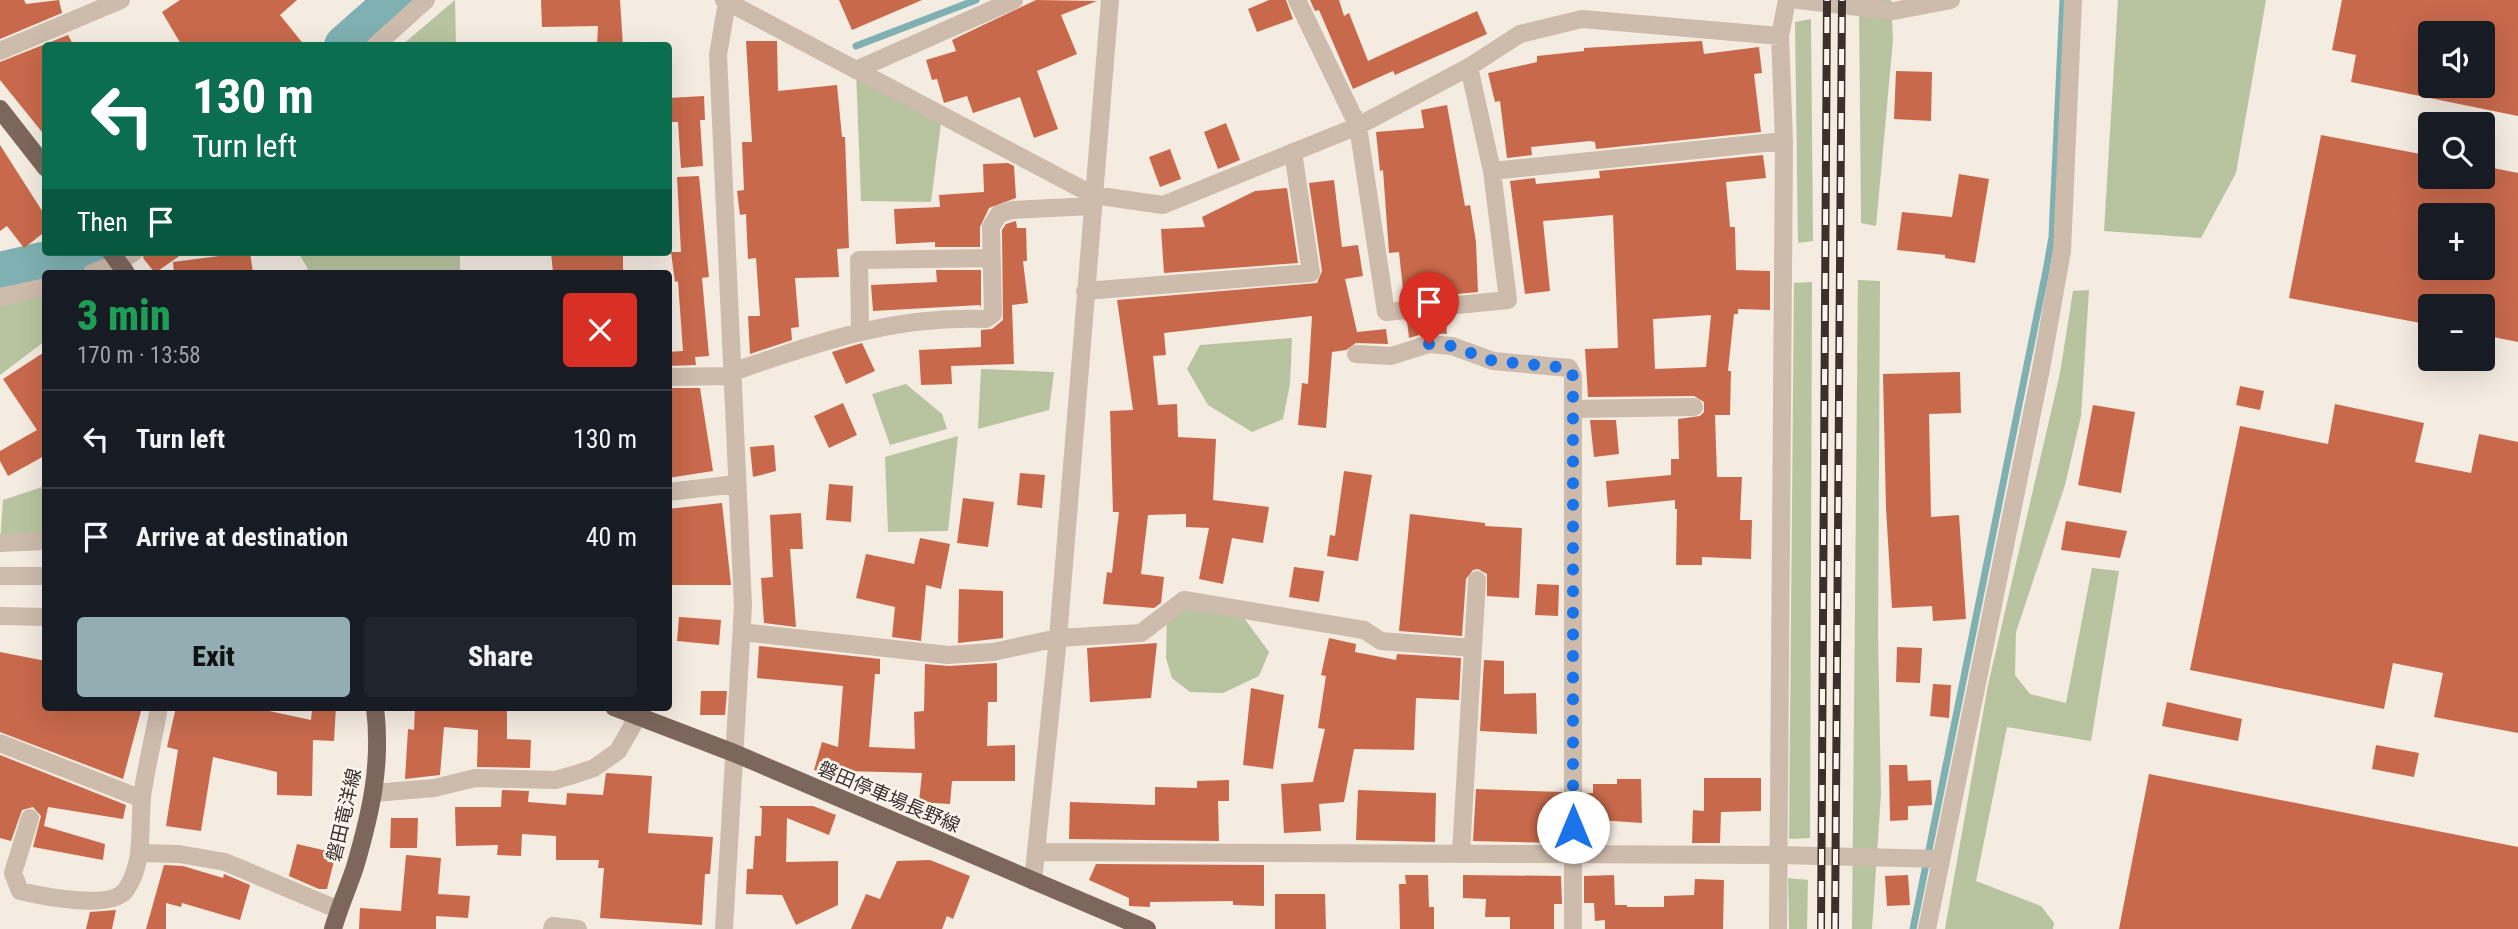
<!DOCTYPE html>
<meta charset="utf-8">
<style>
:root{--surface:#171b24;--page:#20242c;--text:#f1f3f6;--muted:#9ea1a6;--line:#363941;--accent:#92aeb2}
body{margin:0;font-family:"Roboto Condensed","Noto Sans JP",sans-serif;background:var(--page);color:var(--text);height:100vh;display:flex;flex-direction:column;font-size:26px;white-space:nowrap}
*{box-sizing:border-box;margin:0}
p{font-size:23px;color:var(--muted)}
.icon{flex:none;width:38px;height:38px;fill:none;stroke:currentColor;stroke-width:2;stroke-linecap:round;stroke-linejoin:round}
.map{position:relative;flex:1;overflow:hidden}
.drawer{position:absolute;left:42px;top:270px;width:630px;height:441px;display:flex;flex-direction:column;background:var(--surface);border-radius:7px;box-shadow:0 7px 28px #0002}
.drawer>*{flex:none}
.banner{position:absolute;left:42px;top:42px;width:630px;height:214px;border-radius:7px;box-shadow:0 7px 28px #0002;background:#0b6e4f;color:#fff;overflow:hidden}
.controls{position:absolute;left:2418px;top:21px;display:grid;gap:14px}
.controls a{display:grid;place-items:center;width:77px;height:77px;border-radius:7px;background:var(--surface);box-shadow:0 7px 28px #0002;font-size:35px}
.pin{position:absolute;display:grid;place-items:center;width:60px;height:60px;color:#fff;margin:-72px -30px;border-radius:50% 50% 50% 0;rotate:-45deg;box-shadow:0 0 7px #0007}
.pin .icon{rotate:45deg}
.me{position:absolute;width:77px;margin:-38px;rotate:0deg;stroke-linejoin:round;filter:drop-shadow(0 0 5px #0008)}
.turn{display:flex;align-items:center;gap:24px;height:147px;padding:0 35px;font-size:32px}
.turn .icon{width:91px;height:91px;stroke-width:2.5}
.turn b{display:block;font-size:49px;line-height:60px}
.then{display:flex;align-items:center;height:66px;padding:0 35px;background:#0003;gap:14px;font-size:26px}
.round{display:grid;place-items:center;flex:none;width:74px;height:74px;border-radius:7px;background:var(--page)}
.summary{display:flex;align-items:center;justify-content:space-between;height:119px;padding:0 35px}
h1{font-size:42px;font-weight:800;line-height:52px;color:#1e9e55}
.action{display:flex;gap:14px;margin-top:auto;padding:14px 35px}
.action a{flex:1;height:80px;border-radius:7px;background:var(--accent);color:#111;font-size:28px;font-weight:800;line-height:80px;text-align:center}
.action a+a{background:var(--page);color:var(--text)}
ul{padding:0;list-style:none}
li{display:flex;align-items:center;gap:21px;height:98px;padding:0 35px;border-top:2px solid var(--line)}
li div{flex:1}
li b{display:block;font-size:26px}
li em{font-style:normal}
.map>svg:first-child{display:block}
.green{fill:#b8c4a0}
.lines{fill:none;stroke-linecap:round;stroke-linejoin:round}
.stream{stroke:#7fb0b2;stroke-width:7}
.river{stroke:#7fb0b2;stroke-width:42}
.building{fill:#c8694b;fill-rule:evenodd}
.minor{stroke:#cdbbac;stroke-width:18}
.major{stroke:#7d675c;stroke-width:18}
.rail-casing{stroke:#3b302b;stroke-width:8}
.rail{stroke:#fbf5ee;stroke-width:5;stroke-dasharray:16;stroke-linecap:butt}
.route{stroke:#1a73e8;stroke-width:12;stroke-dasharray:0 21.6}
.labels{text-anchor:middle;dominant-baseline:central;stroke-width:5;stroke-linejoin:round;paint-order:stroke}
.street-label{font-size:19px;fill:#3b302b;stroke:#fbf5ee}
</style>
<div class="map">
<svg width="2518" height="929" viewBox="0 0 2518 929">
<rect width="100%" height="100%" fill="#f4ebe1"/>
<!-- green -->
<path class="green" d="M368 0H417L369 45 321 46Z
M455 0 456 45H402Z
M1859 0H1891L1893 40 1876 226 1861 223Z
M2118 0H2266L2236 173 2201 238 2104 231Z
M1811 19 1813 241 1798 243 1795 22Z
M856 70 942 115 931 202 861 201Z
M45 248 46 252H114L84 273H46L45 284 0 290V255Z
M298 252H460V273H304L308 269Z
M1858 280 1880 281 1878 636 1881 794 1872 929H1852Z
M1812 282 1810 838 1789 839 1794 283Z
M45 287V341L0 375V298Z
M2089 290 2081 416 2065 485 2016 632 2015 675 2030 694 2066 703 2092 568 2119 571 2091 741 2007 727 1976 881 2041 906 2054 923 2053 929H1945L1988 685 2060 373 2073 291Z
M1292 338 1290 384 1283 419 1252 432 1208 405 1187 369 1200 345Z
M981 369 1054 372 1049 410 978 429Z
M906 384 942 414 947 429 890 445 872 394Z
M958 436 948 531 888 532 885 457Z
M45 486V542L0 543 3 500Z
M1191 601 1244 618 1269 652 1259 676 1223 693 1190 692 1172 678 1166 658 1167 612Z
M1788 878 1808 880 1807 929H1789Z"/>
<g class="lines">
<!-- stream -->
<path class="stream" d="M856 46 976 0
M1913 929 2046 271 2052 237 2063 0"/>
<!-- river -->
<path class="river" d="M345 46 397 0
M0 273 89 252"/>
</g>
<!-- building -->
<path class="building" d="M0 0H24L26 4 59 0 62 13 0 39Z
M180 0H297L280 15 305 46H182L162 12Z
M541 0H620L623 46H597L598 26 542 27Z
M839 0H922L852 30Z
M1036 0 1097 1 1061 15 1077 54 1037 71 1058 129 1034 138 1020 97 973 113 967 96 944 103 937 79 932 80 926 60 956 51 952 40Z
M1269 0H1286L1293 19 1257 32 1248 9Z
M1310 0H1339L1344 16 1349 13 1368 61 1477 11 1487 34 1395 75 1393 71 1353 89 1319 10 1315 11Z
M2342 0H2518V116L2351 82 2356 55 2332 50ZM2431 33H2483V86H2431Z
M68 35 74 46H46V137L0 80V62Z
M746 41H777L778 91 837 85 842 137H845L849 248 837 249 839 277 795 278 799 327 791 328 792 340 750 354 748 316H760L756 258 748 259 746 214 740 215 737 191 744 190 742 142H752Z
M1702 41 1704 54 1759 47 1762 73 1754 74 1761 132 1596 149 1595 142 1590 141 1531 147 1532 155 1507 158 1500 101 1495 102 1488 73 1537 62V56L1584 51V48Z
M1896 71 1932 72 1931 121 1894 119Z
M704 96 705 120H700L703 166 681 168 678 122H668V98Z
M1447 105 1465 206 1470 205 1476 242 1478 292 1404 299 1399 252 1389 253 1383 170 1380 171 1376 132 1424 128 1421 110Z
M1226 123 1240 160 1218 169 1204 132Z
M2321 135 2431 156V177H2483V166L2518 173V342L2483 335V306H2431V325L2289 298ZM2431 215H2483V268H2431Z
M0 145 46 217V231L24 248 7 226 0 231Z
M1170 149 1181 179 1160 187 1149 157Z
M1763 155 1766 178 1726 182 1730 227H1735L1736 270 1770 271V310L1738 309V314H1734L1728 371H1731L1730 415H1715L1717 477H1742L1740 520H1752L1751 559 1702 557V565H1676L1677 509H1675V500L1608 507 1606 481 1671 475V459H1679L1678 419 1700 416 1704 412V402L1694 396 1588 397 1585 349 1618 348 1613 215 1543 221 1550 291 1525 294 1510 181 1535 178 1536 184 1600 178 1599 171ZM1711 315 1706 367 1655 369 1653 319Z
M1008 163 1014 166 1016 198 989 208 980 227V247H935V242L896 244 894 209 940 207 939 195 984 192 983 164Z
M1959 174 1989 179 1975 263 1945 258V255L1897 250 1902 212 1952 217Z
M699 176 709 277 702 278 709 356 695 357 696 365 668 366V352L683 351 678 281 675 282 671 252H681L677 177Z
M1334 180 1342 247 1358 245 1363 276 1345 279 1357 332 1386 329 1388 344 1356 343 1346 350 1332 352 1326 428 1298 425 1302 383 1308 384 1312 316 1164 333 1166 355 1153 356 1158 405 1177 404 1178 437 1216 439 1213 500 1269 507 1263 543 1232 538 1223 584 1199 579 1209 528 1186 527V514L1148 515 1141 574 1164 577 1161 603 1154 608 1103 604 1107 572 1112 573 1119 512H1113L1110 411 1133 410 1117 300 1317 283 1322 271 1309 183Z
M1287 188 1298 263 1164 273 1161 229 1205 227 1202 217 1255 191Z
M1016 221 1017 228H1026L1027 261H1023L1028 303 1012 305 1014 364 951 366 952 384 921 385 919 350 981 347V330L992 329 1003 320 1002 230 1006 224Z
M145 252H185L155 273 143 258Z
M250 252 253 273H174L173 262Z
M551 252H623V273H553Z
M936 270H981V308L980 305 873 311 871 285 937 282Z
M1446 318 1447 334 1426 333 1409 338 1407 321Z
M862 343 875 371 846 384 832 352Z
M46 351V455L8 476 0 461V451L37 430 3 379Z
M1960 372 1961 413 1929 414 1931 517 1959 515 1966 619 1933 621 1932 606 1892 608 1886 508 1883 374Z
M2240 386 2264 391 2260 410 2236 405Z
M668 388H700L713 471 668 478Z
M843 403 857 435 829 448 814 416Z
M2335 404 2424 423 2415 462 2471 473 2479 434 2518 442V733L2434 717 2443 673 2393 663 2384 709 2190 670 2240 426 2328 444Z
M2093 405 2135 412 2121 493 2078 485Z
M1590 420H1616L1619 454 1594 457Z
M774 445 776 471 753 477 750 447Z
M1344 471 1372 475 1358 561 1327 556 1330 535 1335 536Z
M1020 473 1045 475 1042 508 1017 505Z
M829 484 853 486 851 522 826 520Z
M963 498 994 502 988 547 957 543Z
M722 503 731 585H668V509Z
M801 513 803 549H790L796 627 764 623 761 578 773 577 770 515Z
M1410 514 1485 523V526L1522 528 1519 598 1487 596V574L1478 569 1473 570 1466 579 1462 636 1399 631Z
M2066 521 2127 531 2120 558 2061 550Z
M920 538 950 544 941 589 926 585 921 641 892 637 895 607 856 598 866 554 914 564Z
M1294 567 1324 571 1319 602 1289 597Z
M1537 584 1559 585 1558 616 1535 615Z
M959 589 1003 591V638L958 643Z
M679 617 721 620 719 645 677 641Z
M1329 638 1356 644 1355 652 1396 660 1397 654 1461 658 1459 700 1416 698 1414 750 1354 749 1344 802 1319 804 1321 831 1284 833 1281 784 1313 782 1325 729 1318 728 1326 676 1321 675Z
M1157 643 1151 698 1090 702 1087 648Z
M759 646 880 659V674H875L869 747 915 749 914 712 924 711 925 664 949 666 997 663V702H988L987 746 1015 745V781H952L950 804 919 802 922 773 844 771 842 778 814 770 822 742 838 747 843 686 757 678Z
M1897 647 1922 648 1920 683 1896 682Z
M0 652 46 661V707H142L123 779 0 732Z
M1484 660 1504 661V694L1536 693 1537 734 1480 731Z
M1933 684 1951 685 1949 718 1930 716Z
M1251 688 1284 695 1273 769 1243 765Z
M701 691H727L725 715H700Z
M2167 702 2242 719 2238 741 2162 726Z
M176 707H250L311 720 312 711 318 707H336L334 741 313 740 312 796 277 795V772L213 757 201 831 166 826 178 750 167 747Z
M415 707H507V739L531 740 530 768 477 767 478 730 444 727 440 775 405 779 408 729 414 730Z
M2376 745 2419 753 2414 777 2372 769Z
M0 755 126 805 123 819 48 807 44 826 105 844 103 860 33 847 41 816 33 807 22 810 11 841 0 838Z
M1889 765H1907L1908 781 1931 780 1932 805 1908 806V820L1890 821Z
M606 773 652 776 648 833 713 837 710 874H705L702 925 600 918 604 868H598L599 860H556V836L522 834 521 856 497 855 498 845 456 846 455 807H501L502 790 529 791 528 802 566 805 567 793 603 795Z
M2149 774 2518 847V929H2119Z
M1704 778H1761V811L1721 812 1720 843H1692L1693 810 1704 811Z
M1617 779H1641L1642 823 1584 819V793H1593V784H1617Z
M1229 780V801H1218L1219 841 1069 839 1070 802 1155 805V787L1197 788V781Z
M1476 789 1562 792V843L1473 841Z
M1358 790 1436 793 1435 842 1356 840Z
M759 806H813L836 815 829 835 787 818 786 862 838 861V905L796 925 782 895 746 894 747 869H753L755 836H761L762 809Z
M391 818H418L417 848H390Z
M297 844 336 853 327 889H319L289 876Z
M406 855 441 858 438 894 470 896 468 918 436 916V929H359L360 908 401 911Z
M930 860 970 876 953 919 947 916 942 929H851L866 894 880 899 897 861Z
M1096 864 1264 865V906L1233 905V901L1150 902V907L1129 906V898L1089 880Z
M164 865 183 866 223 878 224 874 250 885 240 920 182 903 181 907 166 903V929H146Z
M1405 875H1428L1429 907H1434V929H1400L1399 884H1406Z
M1463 875 1561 876 1562 904H1554V929H1510V917H1485L1486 899 1463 898Z
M1614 875 1615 905H1627V907H1664V896L1694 895 1695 879 1724 880 1723 929H1605V920L1595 921 1594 903H1584V876Z
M1908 875 1910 905 1887 906 1885 876Z
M1275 894H1325L1326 929H1275Z
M116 910 112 929H86L90 912Z"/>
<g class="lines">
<!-- minor -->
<path class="minor" d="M724 0 1093 195 1163 205 1358 126 1469 67 1520 34 1582 19 1780 36
M1297 0 1358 126 1386 312 1508 300 1492 171 1469 67
M1798 0 1894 11 1951 0
M375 46 426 0
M0 51 121 0
M856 70 1014 0
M1492 171 1784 141
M92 273 119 263 134 252
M1085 291 1311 273 1293 152
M0 297 46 287
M860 331 859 260 991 258
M1356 354 1391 356 1429 344 1452 346 1493 361 1569 368 1573 376V929
M732 372C818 343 892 315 986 319L993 314 991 227 999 214 1012 210 1092 206
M668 377 732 376
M1573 409 1694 407
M668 492 737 484
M0 543 46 541
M0 576H46
M0 616 46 617
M742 632 948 655 993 652 1058 638 1141 633 1184 600 1364 630 1381 641 1473 648
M0 743 142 799
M374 793 434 788 475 778 555 780 573 775 594 768 618 751 638 716
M30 818 13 873 20 891C41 896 109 910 125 891 145 864 139 827 142 797 146 767 154 737 159 707
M1036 852 1779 855 1941 859
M139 853 179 854 225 862 339 910
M1461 853 1477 580
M1033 881 1058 638 1110 0
M552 929 553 926 578 929
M724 929 743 606 718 55 727 2
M1778 929 1784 141 1780 36 1787 0
M1927 929 2041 369 2062 251 2073 0"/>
<!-- major -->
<path class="major" d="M0 109 46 168
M111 252 126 273
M614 707 734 753 1147 929
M333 929C339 908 348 888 355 867 371 812 382 765 375 707"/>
<!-- rail casing -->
<g class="rail-casing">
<path id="rail" d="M1821 929 1827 0
M1835 929 1842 0"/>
</g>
<!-- rail -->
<use href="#rail" class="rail"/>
</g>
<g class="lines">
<!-- route -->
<path class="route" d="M1429 344 1452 346 1493 361 1569 368 1573 376V827"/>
</g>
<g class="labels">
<!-- street labels -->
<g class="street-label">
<text transform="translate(889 797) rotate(23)">磐田停車場長野線</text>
<text transform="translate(344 815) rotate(-77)">磐田竜洋線</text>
</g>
</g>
</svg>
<div class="controls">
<a><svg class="icon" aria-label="sound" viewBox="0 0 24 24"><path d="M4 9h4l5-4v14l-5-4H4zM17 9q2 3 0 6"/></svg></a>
<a><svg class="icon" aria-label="search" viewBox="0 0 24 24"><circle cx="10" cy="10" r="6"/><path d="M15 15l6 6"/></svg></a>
<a>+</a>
<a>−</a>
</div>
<div class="pin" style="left:1429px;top:344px;background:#d93025"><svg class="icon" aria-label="arrive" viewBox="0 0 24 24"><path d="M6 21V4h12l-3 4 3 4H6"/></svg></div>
<svg class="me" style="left:1573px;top:827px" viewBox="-20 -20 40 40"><circle r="19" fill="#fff"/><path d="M0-13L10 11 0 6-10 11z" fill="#1a73e8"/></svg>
<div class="banner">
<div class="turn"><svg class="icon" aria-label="left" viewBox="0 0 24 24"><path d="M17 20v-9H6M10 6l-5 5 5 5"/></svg><div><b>130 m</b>Turn left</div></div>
<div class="then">Then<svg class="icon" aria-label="arrive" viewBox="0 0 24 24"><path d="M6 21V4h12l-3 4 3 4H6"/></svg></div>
</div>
<section class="drawer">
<div class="summary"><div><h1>3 min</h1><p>170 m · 13:58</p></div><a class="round" style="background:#d93025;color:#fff"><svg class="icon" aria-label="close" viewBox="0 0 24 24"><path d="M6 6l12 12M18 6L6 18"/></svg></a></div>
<ul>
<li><svg class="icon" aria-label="left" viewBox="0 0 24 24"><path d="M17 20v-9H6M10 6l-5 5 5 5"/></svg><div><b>Turn left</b></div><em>130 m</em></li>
<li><svg class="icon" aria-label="arrive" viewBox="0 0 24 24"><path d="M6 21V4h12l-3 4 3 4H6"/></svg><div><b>Arrive at destination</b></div><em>40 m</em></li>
</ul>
<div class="action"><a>Exit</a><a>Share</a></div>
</section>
</div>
